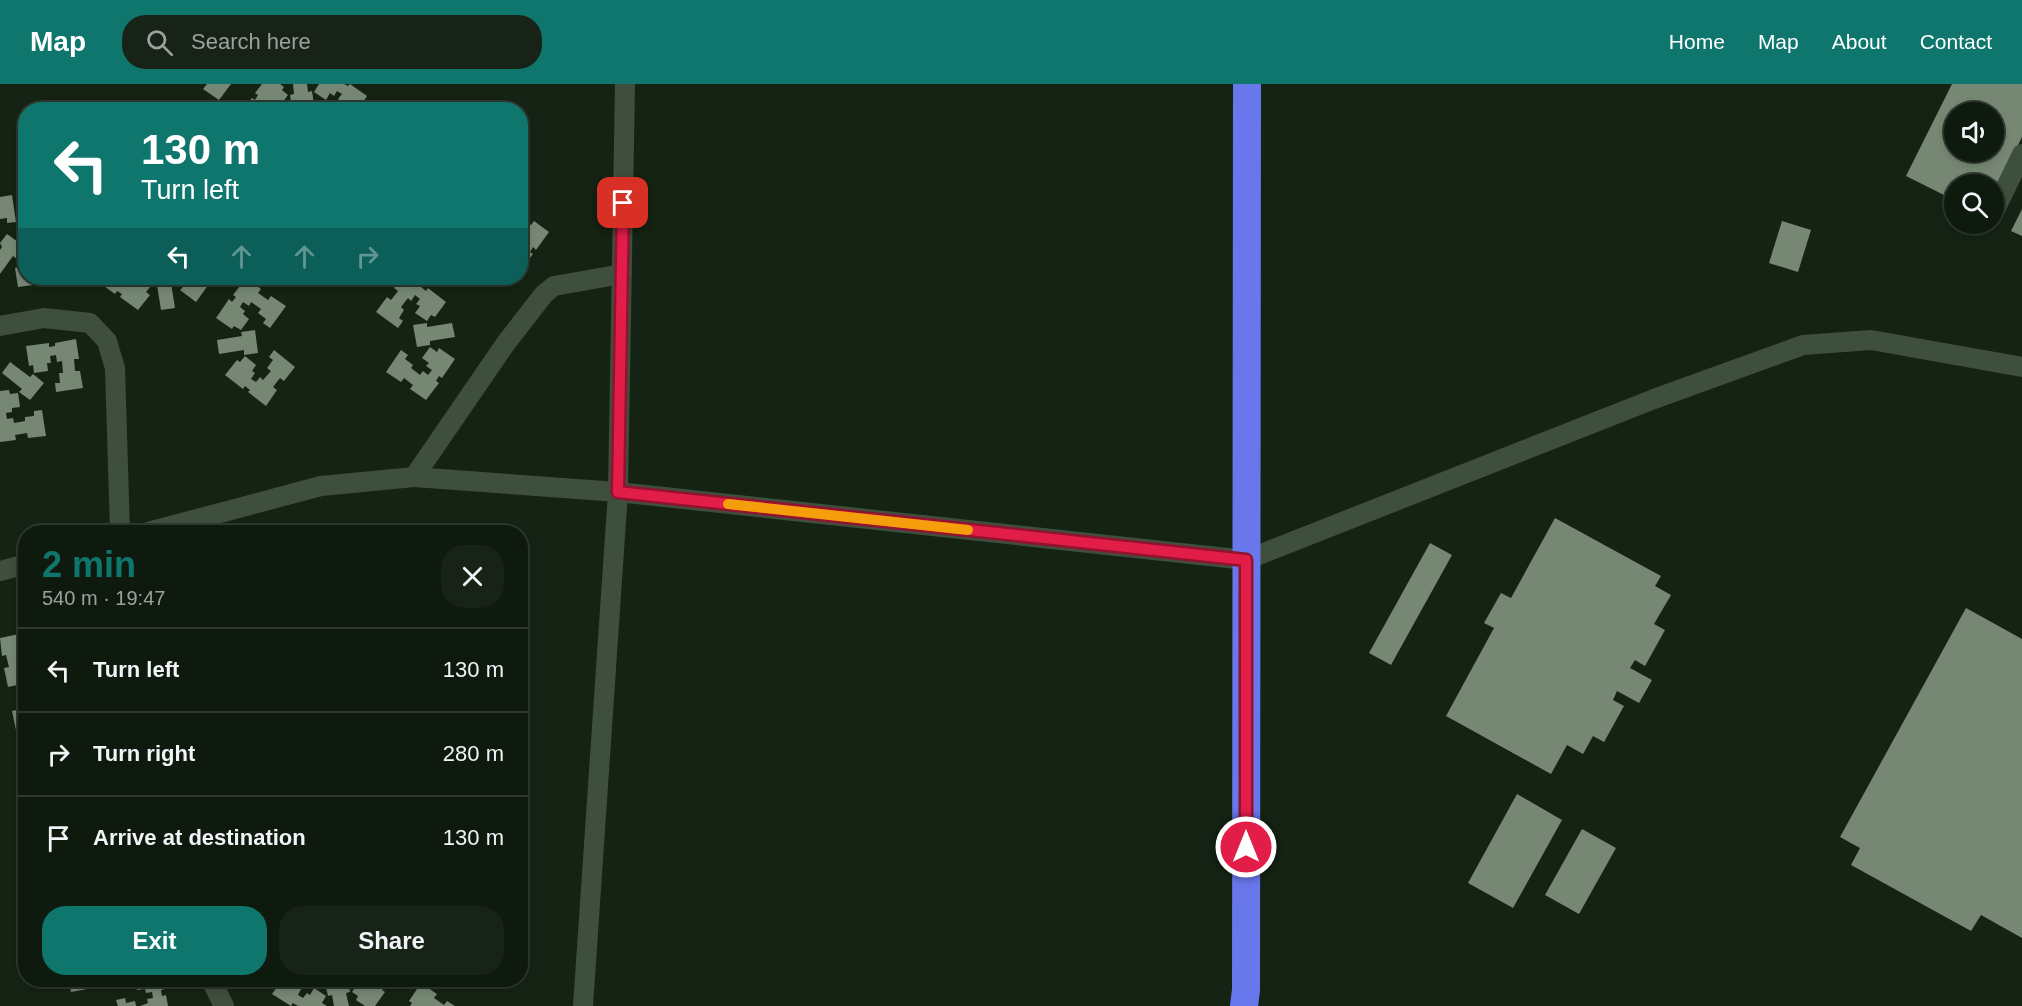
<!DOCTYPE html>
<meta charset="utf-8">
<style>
:root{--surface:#0f1a0e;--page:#182317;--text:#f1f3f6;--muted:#9ba19e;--line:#2f382e;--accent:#0f766e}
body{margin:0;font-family:Helvetica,sans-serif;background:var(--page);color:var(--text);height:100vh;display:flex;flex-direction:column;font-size:22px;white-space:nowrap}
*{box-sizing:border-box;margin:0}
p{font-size:20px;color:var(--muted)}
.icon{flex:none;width:33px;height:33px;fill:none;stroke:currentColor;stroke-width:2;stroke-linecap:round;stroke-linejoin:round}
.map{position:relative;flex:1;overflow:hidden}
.panel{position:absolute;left:18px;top:441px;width:510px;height:462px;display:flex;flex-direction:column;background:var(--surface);border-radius:24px;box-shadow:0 3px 9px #0003,0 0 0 2px var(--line)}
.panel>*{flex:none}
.hud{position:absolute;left:18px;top:18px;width:510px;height:183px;border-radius:24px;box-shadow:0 3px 9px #0003,0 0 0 2px var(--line);background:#0f766e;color:#fff;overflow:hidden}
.tools{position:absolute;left:1944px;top:18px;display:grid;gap:12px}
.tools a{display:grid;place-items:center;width:60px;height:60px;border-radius:50%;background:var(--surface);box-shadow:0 3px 9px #0003,0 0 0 2px var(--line);font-size:30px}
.pin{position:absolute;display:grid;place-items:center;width:51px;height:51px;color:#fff;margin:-26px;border-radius:12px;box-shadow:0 3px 9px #0006}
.me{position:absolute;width:66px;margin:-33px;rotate:0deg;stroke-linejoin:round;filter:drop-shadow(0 0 4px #0008)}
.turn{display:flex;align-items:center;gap:21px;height:126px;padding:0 24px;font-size:27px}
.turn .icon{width:78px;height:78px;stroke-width:2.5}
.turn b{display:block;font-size:42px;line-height:51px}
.lanes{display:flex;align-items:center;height:57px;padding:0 24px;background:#0003;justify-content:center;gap:30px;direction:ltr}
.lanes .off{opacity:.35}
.round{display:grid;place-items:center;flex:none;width:63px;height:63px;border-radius:24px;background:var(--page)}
.headline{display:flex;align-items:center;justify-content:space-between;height:102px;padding:0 24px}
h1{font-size:36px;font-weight:800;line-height:45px;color:var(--accent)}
.action{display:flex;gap:12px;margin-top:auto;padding:12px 24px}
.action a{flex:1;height:69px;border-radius:24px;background:var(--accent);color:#fff;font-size:24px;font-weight:800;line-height:69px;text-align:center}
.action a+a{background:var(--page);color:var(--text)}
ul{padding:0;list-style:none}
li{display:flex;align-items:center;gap:18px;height:84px;padding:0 24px;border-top:2px solid var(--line)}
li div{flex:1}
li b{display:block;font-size:22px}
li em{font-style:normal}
header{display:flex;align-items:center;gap:36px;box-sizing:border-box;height:84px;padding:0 30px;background:var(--accent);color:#fff}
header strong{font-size:28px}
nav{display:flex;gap:33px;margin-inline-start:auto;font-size:21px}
.search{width:420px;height:54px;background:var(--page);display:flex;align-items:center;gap:15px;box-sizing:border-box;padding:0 21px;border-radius:24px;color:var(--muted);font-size:22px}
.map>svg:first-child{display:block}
.building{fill:#768874;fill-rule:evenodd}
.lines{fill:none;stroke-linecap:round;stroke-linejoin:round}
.minor{stroke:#3f4f3d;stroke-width:20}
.highway{stroke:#6877eb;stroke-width:28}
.route-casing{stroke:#92132f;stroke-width:15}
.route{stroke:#e11d48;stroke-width:10}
.slow{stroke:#f59e0b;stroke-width:10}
</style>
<header>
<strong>Map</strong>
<div class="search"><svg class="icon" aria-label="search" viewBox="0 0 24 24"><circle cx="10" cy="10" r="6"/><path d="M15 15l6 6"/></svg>Search here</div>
<nav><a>Home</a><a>Map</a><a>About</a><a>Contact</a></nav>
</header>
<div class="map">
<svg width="2022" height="922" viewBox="0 0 2022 922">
<rect width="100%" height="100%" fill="#142313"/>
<!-- building -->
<path class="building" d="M207 0H231L219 16 203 5Z
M262 0H280L284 3 282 6 288 11 280 22 274 17 271 21 266 17 262 22 267 26H243L252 14 255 16 258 11 255 9Z
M293 0H307L308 8 312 7 314 21 292 24 290 11 294 10Z
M319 0H344L348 2 350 0 367 12 358 26H337L342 18 338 15 342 10 337 7 334 12 330 9 326 16 314 8Z
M1952 0H2022V53L1994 110V100H1954V116L1906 92ZM1954 28H1994V68H1954Z
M12 111 16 138 7 139V134L0 135V113Z
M2022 125V152L2011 147Z
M520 127 524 130 521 134 531 141 534 137 549 148 536 166 533 163 530 168 533 170 520 187V161L522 163 526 158 521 154 523 150 520 148Z
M1782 137 1811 146 1798 188 1769 179Z
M7 150 25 163 17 175 13 172 0 190V166L2 163 0 159Z
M26 174V194H67L68 196 46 199V196H40V200L18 203 15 184 20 183 18 175Z
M100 194H126L122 199 128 203 131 198 135 200 139 194 151 202 146 208 150 211 138 226 120 213 122 210 117 207 115 210 97 197Z
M151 194H174L175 198 171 199 175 224 161 226 157 201 152 202Z
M180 194H210L207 198 209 200 196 218 180 206 183 203 176 198Z
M246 194 261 205 258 209 268 216 271 212 286 222 270 244 263 239 266 235 258 229 261 225 251 218 249 222 243 218 240 223 245 227 243 230 249 235 241 246 234 242 232 245 216 234 229 215 232 218 236 213 233 211Z
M401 194H413L423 201 421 203 426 207 428 204 446 218 435 233 431 231 427 237 415 229 420 222 416 220 420 215 415 211 411 217 408 214 401 223 404 226 399 234 403 237 398 244 376 228 387 213 391 216 398 207 394 204Z
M427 239V243L452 239 455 253 430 257V261L417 263 413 241Z
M255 246 258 269 244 271V266L219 270 217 256 242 252 241 248Z
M76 255 79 275H74L75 287H80L83 304 56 308 55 299H60L59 289H63L62 277 57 278 56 271 50 272 51 279H47L48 287 34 289 33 281 29 282 26 262 49 259V263L55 262V259Z
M430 263 437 268 439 264 455 275 442 294 439 292 436 297 439 299 426 316 410 305 413 301 404 294 401 298 386 288 401 266 408 271 405 275 413 281 411 284 420 291 423 287 428 291 432 286 426 282 429 279 422 274Z
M274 266 295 283 284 297 280 294 273 303 277 306 266 322 248 308 250 306 245 302 243 305 225 291 237 276 240 278 245 272 256 281 252 287 255 289 251 295 256 298 260 293 263 296 271 287 267 284 273 276 269 273Z
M10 278 30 293 33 290 44 299 30 316 19 308 22 305 2 289Z
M9 306 10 310 18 309 20 323 12 324V328L6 329 7 335 13 334 14 339 25 337V333L34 332V327L42 326 46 352 28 354 27 349 15 351 16 356 0 358V307Z
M1555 434 1661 492 1655 502 1671 511 1654 540 1665 546 1645 582 1635 576 1630 584 1652 596 1639 619 1617 607 1613 616 1624 622 1604 658 1593 652 1583 670 1567 661 1551 690 1446 632 1494 544 1484 539 1501 509 1511 514Z
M339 442 340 448H321V446Z
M1430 459 1452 471 1391 581 1369 569Z
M1966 524 2022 555V854L1981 831 1971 847 1851 781 1860 764 1840 753Z
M24 549 26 558 21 559 23 568 18 569 21 580H25L26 599 8 603 4 584 9 583 6 571 2 572 0 554Z
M26 624V675H22L19 658 23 656 21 645 16 646 12 627Z
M1517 710 1562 736 1513 824 1468 799Z
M1582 745 1616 764 1579 830 1545 811Z
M69 896H96L98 903 71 908Z
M114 896H130L125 903Z
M135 896H163L165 905 161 906 162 912 166 911 168 922H140L148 919 147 915 153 914 152 908 146 909 145 905 137 906Z
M282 896H302L298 903 301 905 298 911 303 914 307 909 310 911 314 904 326 912 322 919 327 922H298L293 919 291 922 272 910Z
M341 896H348L350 908 346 909 349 922H334L332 911 328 912 325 899Z
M360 896 366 900 369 897 374 901 377 896H393L388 903 385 901 382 906 385 908 375 922H365L356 916 358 912 352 908Z
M421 899 437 910 434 914 444 921 447 917 455 922H410L412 919 409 917Z
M125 914 126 919 135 917 136 922H118L116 916Z"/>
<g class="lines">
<!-- minor -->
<path class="minor" d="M1994 128 2022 70
M0 242 44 234 90 239 107 257 115 284 120 448
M414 393 506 259 544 210 554 202 622 190
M148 448 321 402 414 393 618 408 1246 476 1654 315 1803 261 1871 256 2022 283
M0 487 26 480
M211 896 224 922
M583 922 618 408 625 0"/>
<!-- highway -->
<path class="highway" d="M1244 922 1246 906 1247 0"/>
</g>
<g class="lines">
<!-- route casing -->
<g class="route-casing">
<path id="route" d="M623 119 618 408 1246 476V763"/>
</g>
<!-- route -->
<use href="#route" class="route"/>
<!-- slow -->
<path class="slow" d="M728 420 968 446"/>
</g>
</svg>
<div class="tools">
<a><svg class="icon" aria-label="sound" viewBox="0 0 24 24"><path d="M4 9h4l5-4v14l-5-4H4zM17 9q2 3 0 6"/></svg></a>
<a><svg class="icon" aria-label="search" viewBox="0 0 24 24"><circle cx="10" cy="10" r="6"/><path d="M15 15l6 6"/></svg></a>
</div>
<div class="pin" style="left:623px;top:119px;background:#d93025"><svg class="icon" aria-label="arrive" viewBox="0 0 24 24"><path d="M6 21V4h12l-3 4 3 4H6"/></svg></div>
<svg class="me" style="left:1246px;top:763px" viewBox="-20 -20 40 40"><circle r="17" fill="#e11d48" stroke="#fff" stroke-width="3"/><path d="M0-11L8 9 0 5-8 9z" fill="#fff"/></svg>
<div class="hud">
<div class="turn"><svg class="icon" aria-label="left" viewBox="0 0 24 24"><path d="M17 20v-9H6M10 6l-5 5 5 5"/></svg><div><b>130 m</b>Turn left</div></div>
<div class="lanes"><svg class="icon" aria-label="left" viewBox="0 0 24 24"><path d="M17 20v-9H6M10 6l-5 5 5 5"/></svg><svg class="icon off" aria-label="ahead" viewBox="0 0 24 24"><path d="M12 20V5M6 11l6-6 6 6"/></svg><svg class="icon off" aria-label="ahead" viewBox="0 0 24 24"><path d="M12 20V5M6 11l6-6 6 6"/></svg><svg class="icon off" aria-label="right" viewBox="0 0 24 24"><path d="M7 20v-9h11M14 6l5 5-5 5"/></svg></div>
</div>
<section class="panel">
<div class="headline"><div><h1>2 min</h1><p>540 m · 19:47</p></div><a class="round"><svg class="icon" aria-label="close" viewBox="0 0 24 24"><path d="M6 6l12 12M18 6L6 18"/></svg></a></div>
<ul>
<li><svg class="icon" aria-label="left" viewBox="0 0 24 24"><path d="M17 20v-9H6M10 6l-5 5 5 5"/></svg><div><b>Turn left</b></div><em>130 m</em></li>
<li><svg class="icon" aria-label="right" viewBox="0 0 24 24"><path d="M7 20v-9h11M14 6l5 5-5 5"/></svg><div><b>Turn right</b></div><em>280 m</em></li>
<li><svg class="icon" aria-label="arrive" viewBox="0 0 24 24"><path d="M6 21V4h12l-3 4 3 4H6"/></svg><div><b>Arrive at destination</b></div><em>130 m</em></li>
</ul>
<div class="action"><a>Exit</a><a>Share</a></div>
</section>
</div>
